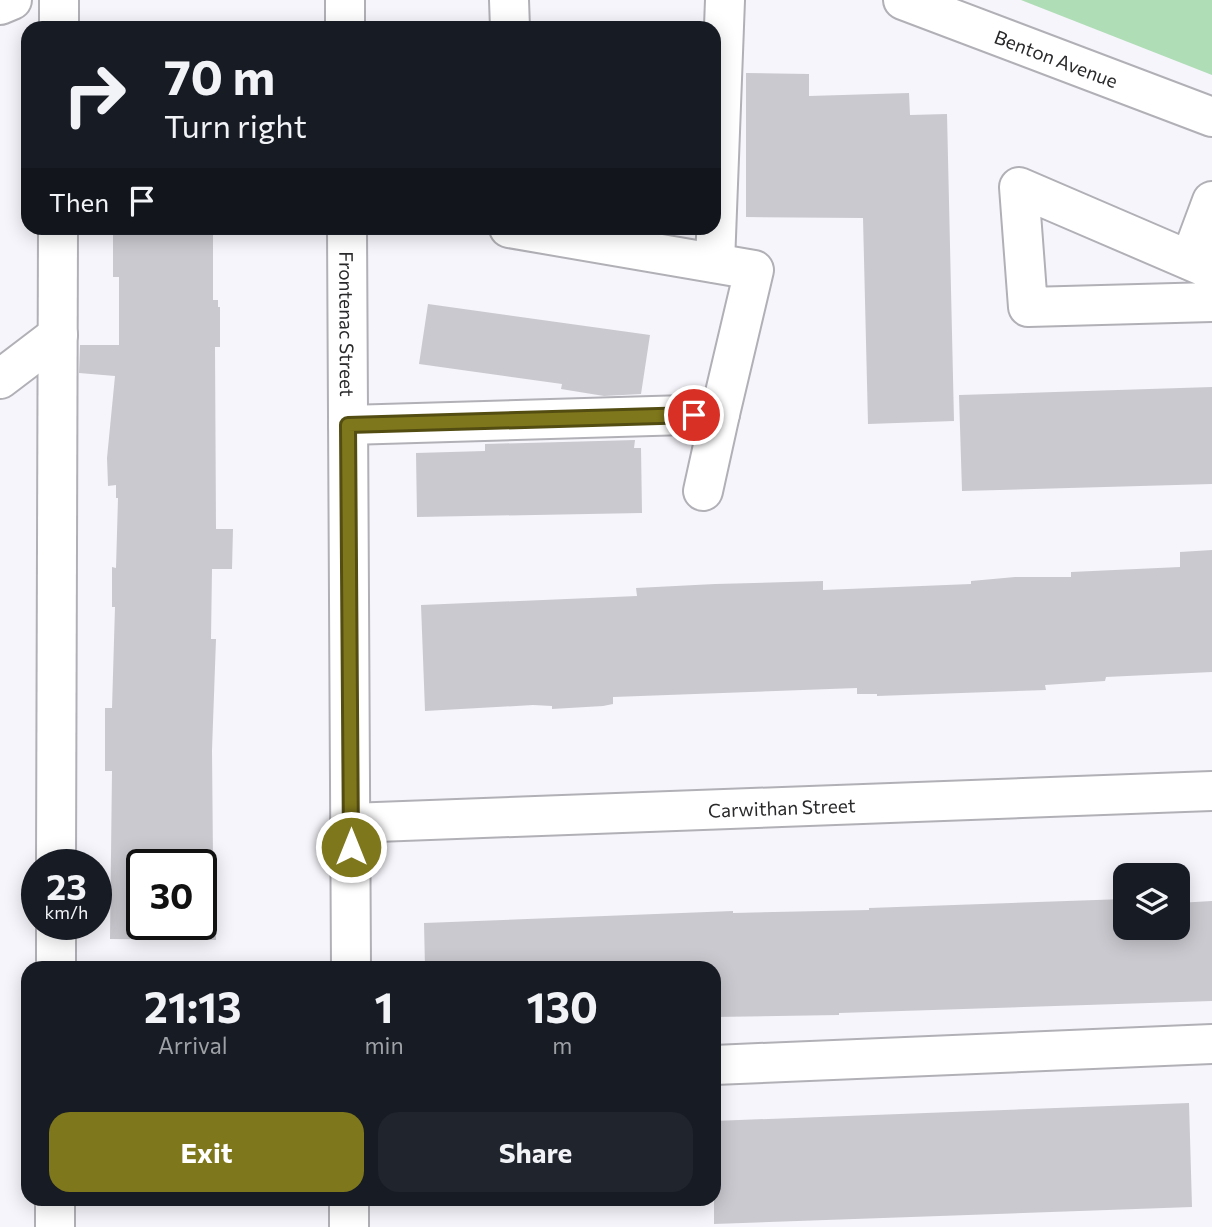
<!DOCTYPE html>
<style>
:root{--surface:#171b24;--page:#20242c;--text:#f1f3f6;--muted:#9ea1a6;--accent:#7f771b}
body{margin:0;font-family:Commissioner,sans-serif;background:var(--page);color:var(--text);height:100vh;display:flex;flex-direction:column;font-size:26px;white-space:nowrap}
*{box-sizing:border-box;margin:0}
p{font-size:23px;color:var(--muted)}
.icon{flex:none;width:38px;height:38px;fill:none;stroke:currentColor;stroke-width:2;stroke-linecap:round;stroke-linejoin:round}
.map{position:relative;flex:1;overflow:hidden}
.details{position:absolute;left:21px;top:961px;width:700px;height:245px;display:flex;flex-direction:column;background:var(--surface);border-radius:21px;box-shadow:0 4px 18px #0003}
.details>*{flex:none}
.guide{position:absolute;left:21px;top:21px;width:700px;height:214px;border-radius:21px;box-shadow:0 4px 18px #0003;background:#171b24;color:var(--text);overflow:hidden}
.tools{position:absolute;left:1113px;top:863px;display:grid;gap:14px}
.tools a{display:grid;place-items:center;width:77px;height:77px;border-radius:14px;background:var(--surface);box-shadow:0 4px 18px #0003;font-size:35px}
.speed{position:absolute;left:21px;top:849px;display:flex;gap:14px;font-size:35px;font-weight:700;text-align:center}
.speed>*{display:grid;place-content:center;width:91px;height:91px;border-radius:50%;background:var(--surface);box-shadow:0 4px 18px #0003;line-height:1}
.speed small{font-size:18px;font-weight:400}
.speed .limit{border:4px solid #111;border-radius:10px;background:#fff;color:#111}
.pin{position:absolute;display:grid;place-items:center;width:60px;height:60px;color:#fff;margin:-30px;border:4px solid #fff;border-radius:50%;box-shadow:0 2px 7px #0007}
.me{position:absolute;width:77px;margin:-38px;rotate:0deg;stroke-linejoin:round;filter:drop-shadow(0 0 5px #0008)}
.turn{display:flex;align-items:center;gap:24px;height:147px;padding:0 28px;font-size:32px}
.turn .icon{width:91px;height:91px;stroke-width:2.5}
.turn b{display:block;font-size:49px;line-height:60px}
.then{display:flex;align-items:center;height:66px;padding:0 28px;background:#0003;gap:14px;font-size:26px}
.eta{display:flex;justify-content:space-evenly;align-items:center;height:119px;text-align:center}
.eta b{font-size:42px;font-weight:700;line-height:49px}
.cta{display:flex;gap:14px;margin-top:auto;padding:14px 28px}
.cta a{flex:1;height:80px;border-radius:21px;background:var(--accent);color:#fff;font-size:28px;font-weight:700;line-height:80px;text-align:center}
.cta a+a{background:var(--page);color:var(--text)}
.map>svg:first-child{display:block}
.green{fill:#afddb6}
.building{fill:#cac9cf;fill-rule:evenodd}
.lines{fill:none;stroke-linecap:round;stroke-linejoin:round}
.minor-casing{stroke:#b1b0b6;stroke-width:42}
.minor{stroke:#fff;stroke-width:38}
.route-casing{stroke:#534d12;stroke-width:18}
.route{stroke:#7f771b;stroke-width:12}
.labels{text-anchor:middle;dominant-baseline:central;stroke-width:6;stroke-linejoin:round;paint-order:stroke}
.street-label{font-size:19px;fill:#29292b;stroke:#fff}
</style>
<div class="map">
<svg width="1212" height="1227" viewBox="0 0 1212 1227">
<rect width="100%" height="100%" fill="#f6f5fb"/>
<!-- green -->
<path class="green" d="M1021 0H1212V75Z"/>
<!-- building -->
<path class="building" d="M746 73 809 74V96L909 93 910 115 947 114 954 421 868 424 863 218 746 217Z
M113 228H213V300H218V307H220V347H215L216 529H233L232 569H212L211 639H216L212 750 213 860H217L216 940 110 939 112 771H105V708H112L115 607H112V567L116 568 118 498H116V485L108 486 107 458 115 376 79 373 80 345H119V277H113ZM142 864H201V924H142Z
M428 304 650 335 641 394 604 396 561 389 562 384 419 364Z
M1212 387V484L962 491 959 395Z
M635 440 634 448H641L642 513 417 517 416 453 485 451V444Z
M1212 550V672L1106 677 1105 681 1045 685 1046 690 877 696V694H857V688L613 697V704L603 706 552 709V706L533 705 425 711 421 605 637 596 636 588 715 584 823 581V590L971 584V581L1015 577H1071V572L1180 567V552Z
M1125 899V928H1178V903L1212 901V1001L839 1013V1015L714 1017V968H425L424 923 733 911V913L869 910V908Z
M1189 1103 1192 1207 714 1224V1121Z"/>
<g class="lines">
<!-- minor casing -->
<g class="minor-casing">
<g id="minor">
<path d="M345 0V28"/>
<path d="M509 0 510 28"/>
<path id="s1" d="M903 0 1212 117"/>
<path d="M0 5 12 0"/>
<path d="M59 28V0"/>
<path id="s2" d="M347 228 351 968"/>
<path d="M1190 260 1212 201"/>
<path d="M715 263 725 0"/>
<path d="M1212 270 1019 187 1028 307 1212 302"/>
<path d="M0 379 58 335"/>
<path d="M348 425 720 414 754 270 509 228"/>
<path d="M703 491 720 414"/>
<path id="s3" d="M350 823 1212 791"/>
<path d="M56 864 58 228"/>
<path d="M56 968V924"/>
<path d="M714 1065 1212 1044"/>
<path d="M55 1227V1199"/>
<path d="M349 1227V1199"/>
</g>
</g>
<!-- minor -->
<use href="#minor" class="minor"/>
</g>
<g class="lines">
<!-- route casing -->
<g class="route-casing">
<path id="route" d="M351 847 348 425 694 415"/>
</g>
<!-- route -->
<use href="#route" class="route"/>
</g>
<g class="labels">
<!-- street labels -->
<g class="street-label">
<text stroke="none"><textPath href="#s1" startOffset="164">Benton Avenue</textPath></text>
<text stroke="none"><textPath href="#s2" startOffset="96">Frontenac Street</textPath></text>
<text stroke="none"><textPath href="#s3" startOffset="432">Carwithan Street</textPath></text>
</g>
</g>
</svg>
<div class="tools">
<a><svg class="icon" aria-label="layers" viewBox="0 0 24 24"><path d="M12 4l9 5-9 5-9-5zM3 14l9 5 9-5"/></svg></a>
</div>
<div class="speed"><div>23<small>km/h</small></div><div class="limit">30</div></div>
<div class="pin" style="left:694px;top:415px;background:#d93025"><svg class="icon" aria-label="arrive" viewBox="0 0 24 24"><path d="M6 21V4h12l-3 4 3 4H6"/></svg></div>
<svg class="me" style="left:351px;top:847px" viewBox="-20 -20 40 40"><circle r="17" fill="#7f771b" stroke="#fff" stroke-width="3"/><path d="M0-11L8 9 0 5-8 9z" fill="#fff"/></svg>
<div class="guide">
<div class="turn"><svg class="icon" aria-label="right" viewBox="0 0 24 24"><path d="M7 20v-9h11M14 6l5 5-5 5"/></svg><div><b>70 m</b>Turn right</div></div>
<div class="then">Then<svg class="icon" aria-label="arrive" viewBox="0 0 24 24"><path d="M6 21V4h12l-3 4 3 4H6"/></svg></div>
</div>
<section class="details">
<div class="eta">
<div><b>21:13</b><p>Arrival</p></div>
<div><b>1</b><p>min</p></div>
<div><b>130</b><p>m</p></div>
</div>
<div class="cta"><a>Exit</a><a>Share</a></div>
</section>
</div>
